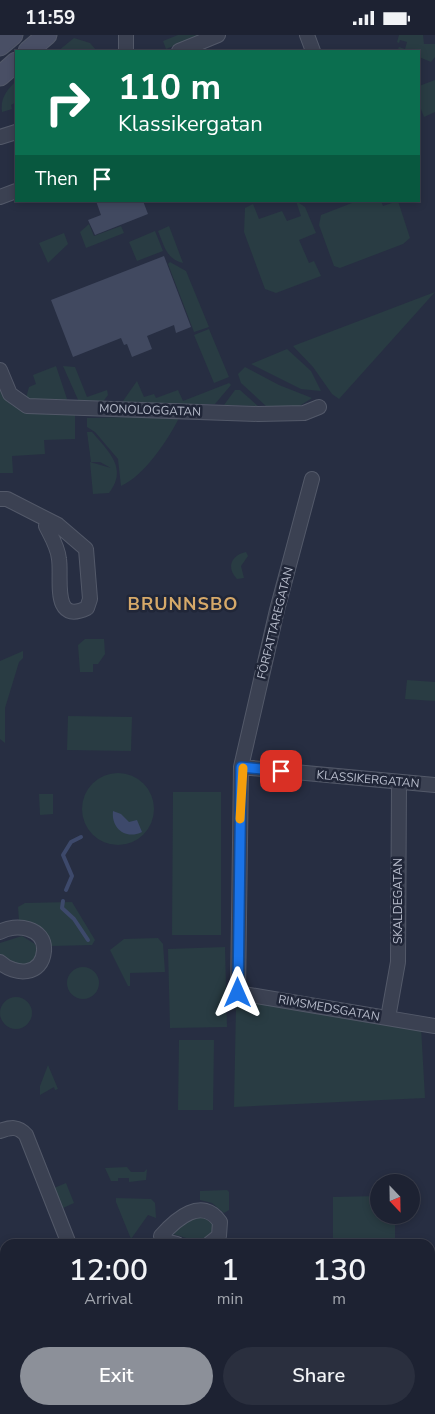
<!DOCTYPE html>
<meta charset="utf-8">
<style>
:root{--surface:#1d2232;--page:#2a2f3e;--text:#f1f3f6;--muted:#a0a4ac;--line:#3b3f4d;--accent:#8c9099}
body{margin:0;font-family:"Nunito Sans",sans-serif;background:var(--page);color:var(--text);height:100vh;display:flex;flex-direction:column;font-size:19px;white-space:nowrap}
*{box-sizing:border-box;margin:0}
p{font-size:16px;color:var(--muted)}
.icon{flex:none;width:28px;height:28px;fill:none;stroke:currentColor;stroke-width:2;stroke-linecap:round;stroke-linejoin:round}
.map{position:relative;flex:1;overflow:hidden}
.panel{position:absolute;left:0px;top:1204px;width:435px;height:176px;display:flex;flex-direction:column;background:var(--surface);border-radius:15px 15px 0 0;box-shadow:0 2px 8px #0003,0 0 0 1px var(--line)}
.panel>*{flex:none}
.hud{position:absolute;left:15px;top:15px;width:405px;height:152px;border-radius:0px;box-shadow:0 2px 8px #0003,0 0 0 1px var(--line);background:#0b6e4f;color:#fff;overflow:hidden}
.needle{width:32px;rotate:158deg}
.tools{position:absolute;left:370px;top:1139px;display:grid;gap:10px}
.tools a{display:grid;place-items:center;width:50px;height:50px;border-radius:50%;background:var(--surface);box-shadow:0 2px 8px #0003,0 0 0 1px var(--line);font-size:25px}
.pin{position:absolute;display:grid;place-items:center;width:42px;height:42px;color:#fff;margin:-21px;border-radius:10px;box-shadow:0 2px 8px #0006}
.me{position:absolute;width:55px;margin:-28px;rotate:0deg;stroke-linejoin:round;filter:drop-shadow(0 0 4px #0008)}
.turn{display:flex;align-items:center;gap:18px;height:105px;padding:0 20px;font-size:22px}
.turn .icon{width:65px;height:65px;stroke-width:2.5}
.turn b{display:block;font-size:35px;line-height:42px}
.then{display:flex;align-items:center;height:48px;padding:0 20px;background:#0003;gap:10px;font-size:19px}
.eta{display:flex;justify-content:space-evenly;align-items:center;height:85px;text-align:center}
.eta b{font-size:30px;font-weight:600;line-height:35px}
.primary-button{display:flex;gap:10px;margin-top:auto;padding:10px 20px}
.primary-button a{flex:1;height:58px;border-radius:30px;background:var(--accent);color:#fff;font-size:20px;font-weight:600;line-height:58px;text-align:center}
.primary-button a+a{background:var(--page);color:var(--text)}
.status{display:flex;justify-content:space-between;align-items:center;height:35px;padding:0 25px;background:var(--surface);direction:ltr}
.status svg{height:14px;fill:currentColor}
.map>svg:first-child{display:block}
.green{fill:#293c43}
.water{fill:#3d496b}
.lines{fill:none;stroke-linecap:round;stroke-linejoin:round}
.stream{stroke:#3d496b;stroke-width:4}
.building{fill:#414960}
.minor-casing{stroke:#535969;stroke-width:16}
.tertiary-casing{stroke:#535969;stroke-width:20}
.secondary-casing{stroke:#535969;stroke-width:21}
.minor{stroke:#3b4152;stroke-width:14}
.tertiary{stroke:#3b4152;stroke-width:18}
.secondary{stroke:#494f65;stroke-width:19}
.route-casing{stroke:#114b97;stroke-width:12}
.route{stroke:#1a73e8;stroke-width:9}
.slow{stroke:#f59e0b;stroke-width:9}
.labels{text-anchor:middle;dominant-baseline:central;stroke-width:5;stroke-linejoin:round;paint-order:stroke}
.street-label{font-size:12px;fill:#b8bdcc;stroke:#202638}
.district-label{font-size:18px;font-weight:bold;letter-spacing:1px;fill:#d6a969;stroke:#202638}
</style>
<div class="status"><b>11:59</b><svg viewBox="0 0 49 12"><path d="M0 12V9h3v3zM5 12V6h3v6zM10 12V3h3v9zM15 12V0h3v12zM26 1h20v11H26zM47 4h2v5h-2z"/></svg></div>
<div class="map">
<svg width="435" height="1379" viewBox="0 0 435 1379">
<rect width="100%" height="100%" fill="#272e42"/>
<!-- green -->
<path class="green" d="M178 0H202L166 14 163 6Z
M399 0H423L424 9H435V22L431 27 419 22V16L398 14 399 12 405 14 407 7 400 5 399 8 397 7Z
M74 3 90 8 97 16H58Z
M435 45V77L424 82 419 69V51Z
M16 46V67L11 70 12 74 2 77C0 63 7 55 16 46Z
M296 166 305 172 316 198 299 205 309 228 314 226 321 241 276 258 265 254 244 197 245 173 253 169 259 184 282 176 287 186 301 181Z
M357 166H381L383 171 398 166 410 203 403 209 340 233 334 231 319 190 321 180Z
M89 189 94 201 121 191 124 198 86 213 80 197Z
M169 191 183 228C166 224 164 210 158 196Z
M155 196 163 216 137 226 129 207Z
M64 198 68 209 48 228 39 208Z
M170 227 186 236 209 292 194 297 168 229Z
M435 257 339 364 332 359 313 332 293 311Z
M209 294 229 342 214 348 194 300Z
M287 314 311 336 321 356 301 354 251 329Z
M56 331 67 364 64 366 33 365 26 363 29 352 36 349 33 340Z
M63 331 75 332 87 362 107 355 108 360 102 368 79 367Z
M245 332 279 350 312 363 298 372H267L241 348 238 339Z
M137 346 144 362 154 359 156 363 178 355 183 366 229 348 231 350 215 369H124L123 366Z
M0 353 6 365 13 371 75 379V404L44 405 45 419 12 421 13 438H0Z
M235 355H240L258 371 224 370Z
M133 382 179 383C168 405 144 441 121 451L118 424 95 397 87 392V383Z
M87 397H92C109 417 128 433 109 458L93 459 90 427 111 433 100 427H91Z
M246 517 248 521 241 531 244 543 237 544C226 533 231 520 246 517Z
M85 604H104L105 619 98 629H93V637H80L78 610Z
M23 616V623L19 627 5 673V708L0 704V626Z
M407 645 435 647V666L405 664Z
M68 681 132 682 131 716 67 715Z
M82 774a36 36 0 1 1 72 0a36 36 0 1 1-72 0Z
M173 757H221V900H172Z
M39 759H53V779L40 780Z
M72 867 95 905 92 910 51 911 48 903 19 885 18 872 25 868Z
M22 901 35 909C38 917 36 922 31 929L15 931 0 920V908Z
M158 903 163 909 165 937 130 938V951H128L110 915 124 904Z
M225 912 227 992 170 993 168 914Z
M67 948a16 16 0 1 1 32 0a16 16 0 1 1-32 0Z
M0 978a16 16 0 1 1 32 0a16 16 0 1 1-32 0Z
M241 964 421 992 425 1063 234 1072 236 971Z
M179 1005H214L213 1075H178Z
M48 1030 58 1054 55 1055 54 1052 40 1060V1051Z
M127 1132 131 1137H144L147 1134 146 1145 129 1147V1143H118V1146H111L105 1133Z
M66 1148 74 1168 63 1173 54 1153Z
M227 1155 229 1157V1175L224 1178 212 1168 200 1165V1156Z
M379 1161V1180H395V1209H333V1162Z
M116 1163 151 1164 155 1168 156 1183 148 1180 131 1204 116 1167Z
M203 1181 211 1187 214 1192 209 1202 196 1206 173 1199 172 1197 191 1183Z"/>
<!-- water -->
<path class="water" d="M113 776 121 779 129 787 137 785 142 797C125 805 111 793 113 776Z"/>
<g class="lines">
<!-- stream -->
<path class="stream" d="M66 855 72 841 63 820 71 807 81 802
M63 866 62 873 74 884 88 905"/>
</g>
<!-- building -->
<path class="building" d="M96 166H143L148 179 95 200 88 185 101 180Z
M164 221 191 292 176 298 174 290 147 301 152 314 132 322 127 309 124 310 121 303 73 322 51 265Z"/>
<g class="lines">
<!-- minor casing -->
<g class="minor-casing">
<path id="minor" d="M307 0 313 16
M126 16V0
M179 16 218 0
M0 102 16 97
M0 162 16 156
M0 335 10 359 27 371 258 379 304 378 319 372
M312 444 277 575 241 732 238 958 435 991
M0 464H7L58 490 86 514 90 564 87 573C51 590 62 543 59 524 58 512 51 501 46 491L48 486
M241 732 435 750
M0 897C15 888 46 892 44 916 42 941 15 941 0 927
M388 983 398 927 399 748
M0 1096C11 1092 18 1091 26 1100L69 1209
M177 1209 169 1207 161 1201C176 1184 202 1161 220 1187L219 1201 209 1209
M191 1375 193 1379"/>
</g>
<!-- tertiary casing -->
<g class="tertiary-casing">
<path id="tertiary" d="M0 1269 5 1273
M105 1375 107 1379"/>
</g>
<!-- secondary casing -->
<g class="secondary-casing">
<path id="secondary" d="M0 11 13 0
M28 16 47 0
M0 41 16 27"/>
</g>
<!-- minor -->
<use href="#minor" class="minor"/>
<!-- tertiary -->
<use href="#tertiary" class="tertiary"/>
<!-- secondary -->
<use href="#secondary" class="secondary"/>
</g>
<g class="lines">
<!-- route casing -->
<g class="route-casing">
<path id="route" d="M238 958 241 732 281 736"/>
</g>
<!-- route -->
<use href="#route" class="route"/>
<!-- slow -->
<path class="slow" d="M240 784 243 733"/>
</g>
<g class="labels">
<!-- street labels -->
<g class="street-label">
<text transform="translate(150 375) rotate(2)">MONOLOGGATAN</text>
<text transform="translate(275 588) rotate(-76)">FÖRFATTAREGATAN</text>
<text transform="translate(368 744) rotate(5)">KLASSIKERGATAN</text>
<text transform="translate(398 866) rotate(-90)">SKALDEGATAN</text>
<text transform="translate(329 973) rotate(10)">RIMSMEDSGATAN</text>
</g>
<!-- district labels -->
<g class="district-label">
<text x="183" y="569">BRUNNSBO</text>
</g>
</g>
</svg>
<div class="tools">
<a><svg class="needle" viewBox="-14 -14 28 28"><path d="M0-13l5 13h-10z" fill="#e53935"/><path d="M0 13l5-13h-10z" fill="#a0a4ac"/></svg></a>
</div>
<div class="pin" style="left:281px;top:736px;background:#d93025"><svg class="icon" aria-label="arrive" viewBox="0 0 24 24"><path d="M6 21V4h12l-3 4 3 4H6"/></svg></div>
<svg class="me" style="left:238px;top:958px" viewBox="-20 -20 40 40"><path d="M0-17L14 15 0 8-14 15z" fill="#1a73e8" stroke="#fff" stroke-width="4"/></svg>
<div class="hud">
<div class="turn"><svg class="icon" aria-label="right" viewBox="0 0 24 24"><path d="M7 20v-9h11M14 6l5 5-5 5"/></svg><div><b>110 m</b>Klassikergatan</div></div>
<div class="then">Then<svg class="icon" aria-label="arrive" viewBox="0 0 24 24"><path d="M6 21V4h12l-3 4 3 4H6"/></svg></div>
</div>
<section class="panel">
<div class="eta">
<div><b>12:00</b><p>Arrival</p></div>
<div><b>1</b><p>min</p></div>
<div><b>130</b><p>m</p></div>
</div>
<div class="primary-button"><a>Exit</a><a>Share</a></div>
</section>
</div>
